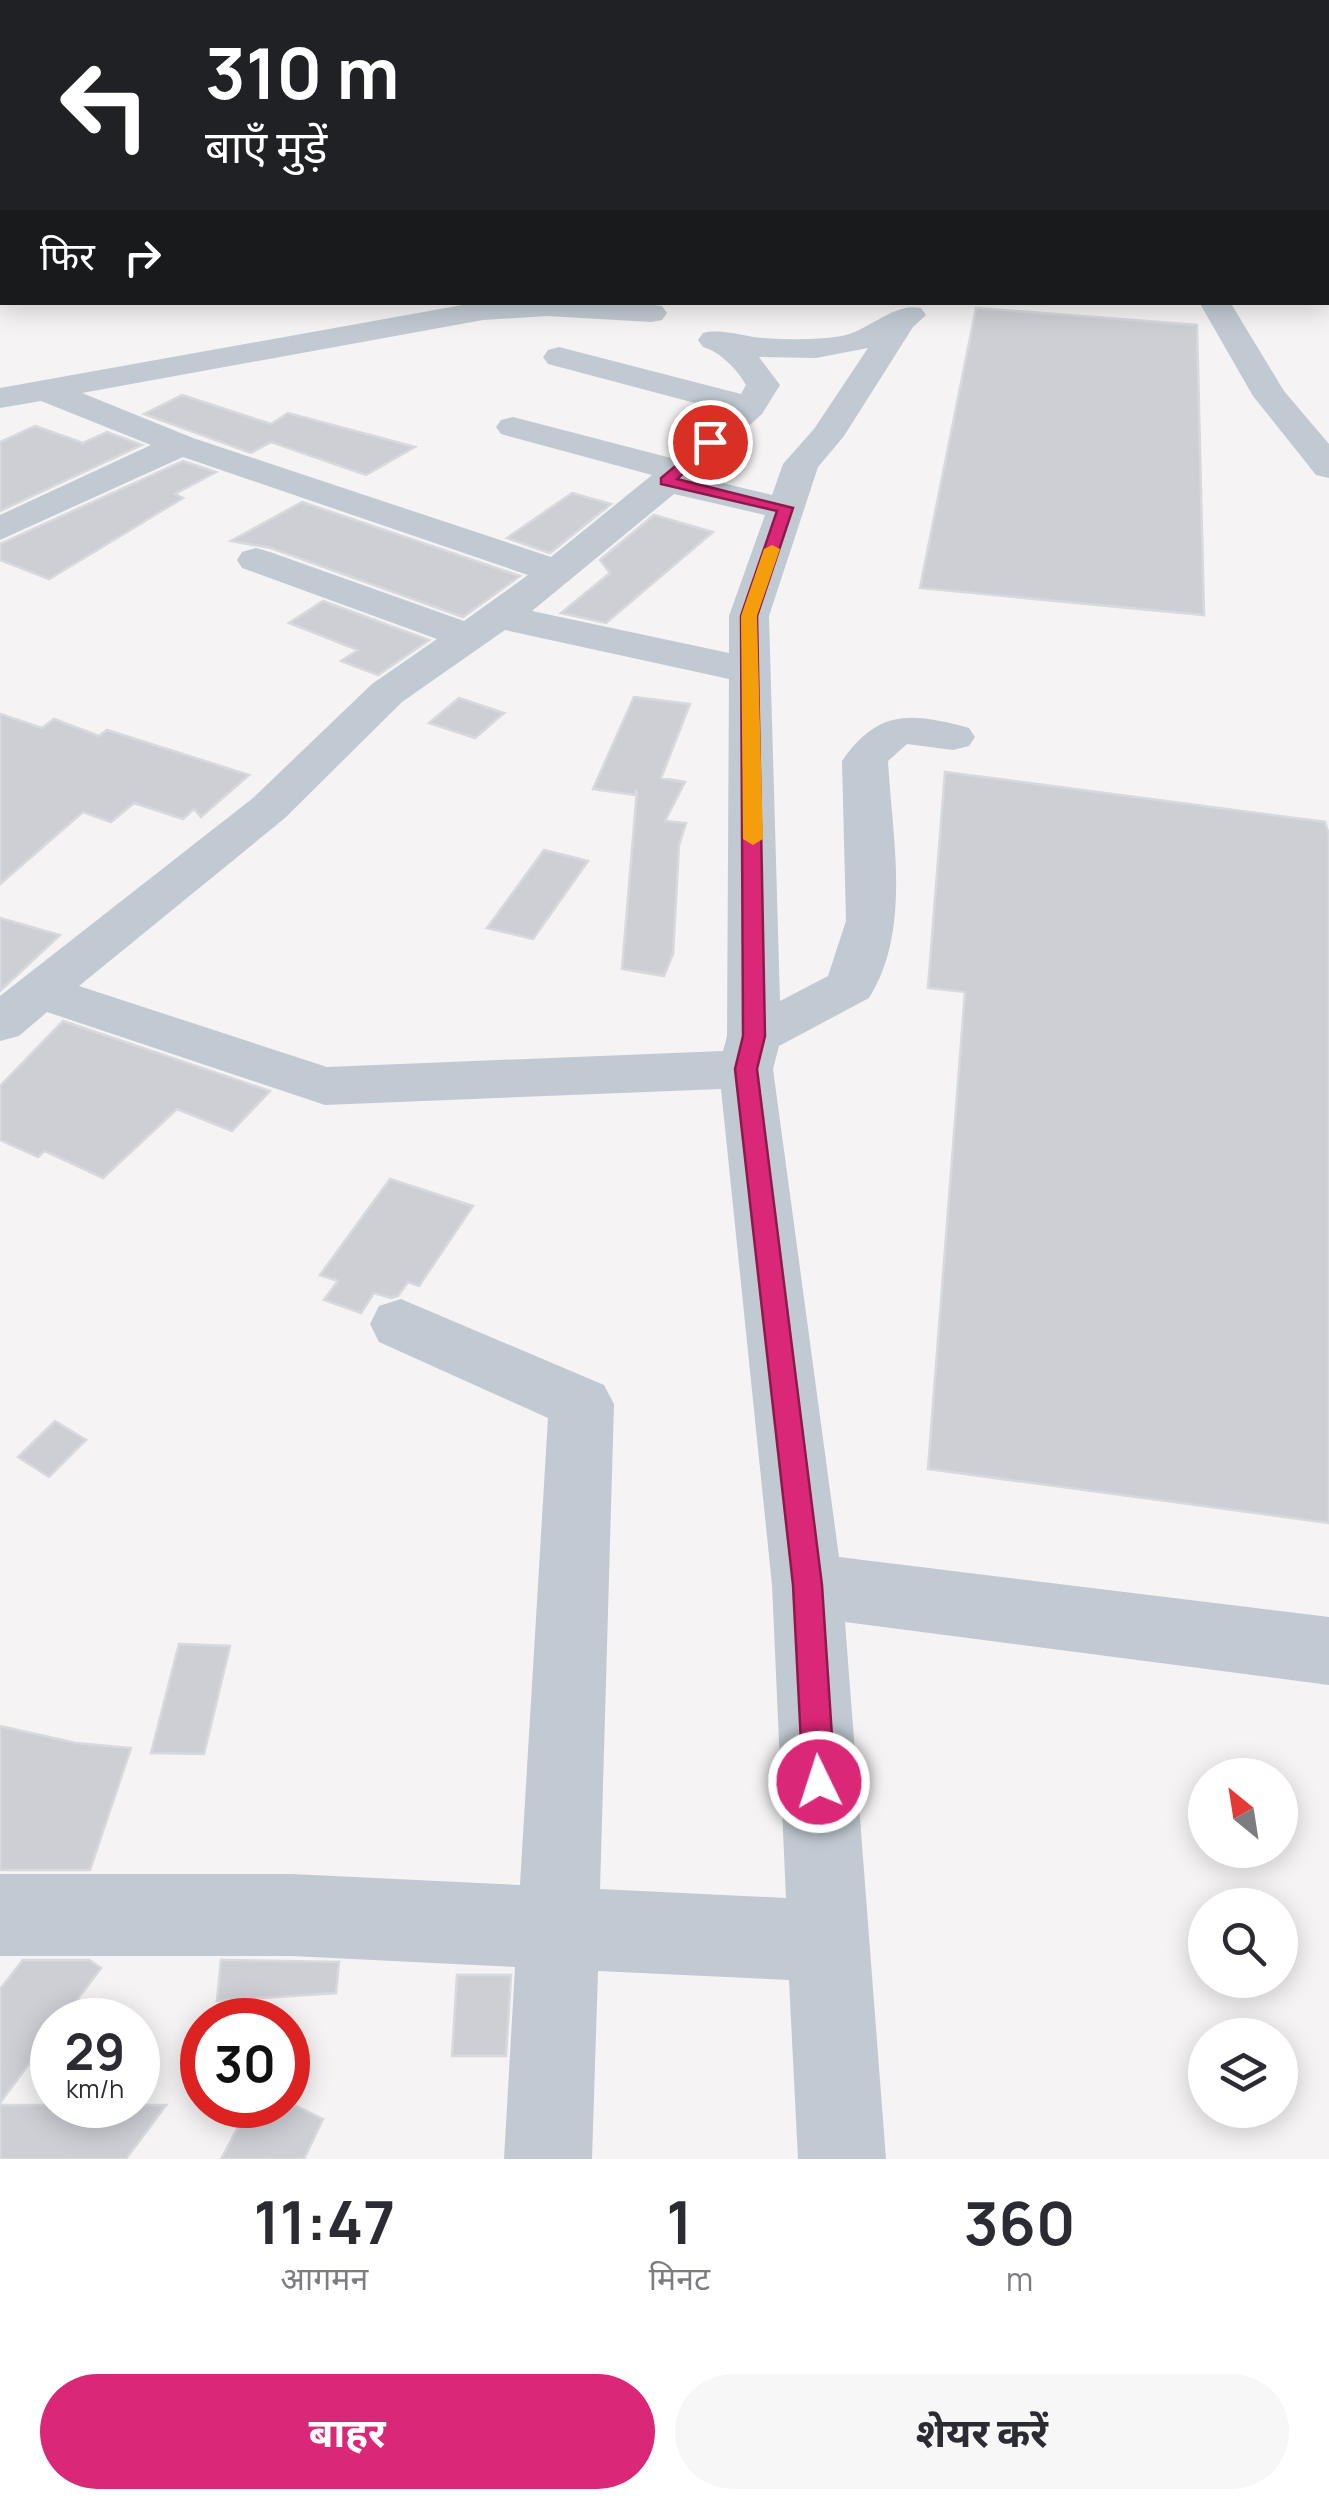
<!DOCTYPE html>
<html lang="hi">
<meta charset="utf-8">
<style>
:root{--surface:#fff;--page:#f7f7f7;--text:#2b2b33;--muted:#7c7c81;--accent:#db2777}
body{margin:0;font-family:Manrope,"Noto Sans Devanagari",sans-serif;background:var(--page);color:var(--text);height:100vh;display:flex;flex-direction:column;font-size:38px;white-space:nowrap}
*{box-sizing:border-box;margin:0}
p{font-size:32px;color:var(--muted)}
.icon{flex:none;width:55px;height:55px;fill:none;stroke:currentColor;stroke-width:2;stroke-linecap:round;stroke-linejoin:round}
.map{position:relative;height:2159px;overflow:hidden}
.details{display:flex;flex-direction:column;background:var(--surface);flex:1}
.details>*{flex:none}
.banner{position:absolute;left:0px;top:0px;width:1330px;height:305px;box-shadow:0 5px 25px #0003;background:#202124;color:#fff;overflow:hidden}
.needle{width:65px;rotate:330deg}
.buttons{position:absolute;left:1188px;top:1758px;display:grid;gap:20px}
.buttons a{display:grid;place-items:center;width:110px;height:110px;border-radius:50%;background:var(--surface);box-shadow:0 5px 25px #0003;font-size:50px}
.speed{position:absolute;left:30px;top:1998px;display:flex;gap:20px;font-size:50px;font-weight:700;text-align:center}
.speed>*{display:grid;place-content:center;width:130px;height:130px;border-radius:50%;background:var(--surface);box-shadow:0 5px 25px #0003;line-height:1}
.speed small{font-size:25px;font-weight:400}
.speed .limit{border:15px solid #d22;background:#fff;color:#111}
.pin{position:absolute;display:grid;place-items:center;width:85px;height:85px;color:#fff;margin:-42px;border:5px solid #fff;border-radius:50%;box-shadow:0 2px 10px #0007}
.me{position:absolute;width:110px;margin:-55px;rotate:356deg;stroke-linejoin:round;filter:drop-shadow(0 0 8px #0008)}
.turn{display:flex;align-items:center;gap:35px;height:210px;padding:0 40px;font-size:45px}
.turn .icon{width:130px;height:130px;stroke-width:2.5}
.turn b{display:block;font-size:70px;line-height:85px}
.then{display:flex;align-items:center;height:95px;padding:0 40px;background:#0003;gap:20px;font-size:38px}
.eta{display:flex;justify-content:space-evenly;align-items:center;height:170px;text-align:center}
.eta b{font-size:60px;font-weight:700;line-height:70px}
.cta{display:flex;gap:20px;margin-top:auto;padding:20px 40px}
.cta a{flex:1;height:115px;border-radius:60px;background:var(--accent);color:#fff;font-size:40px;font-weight:700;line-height:115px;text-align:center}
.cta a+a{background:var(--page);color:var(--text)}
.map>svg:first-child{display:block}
.building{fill:#cdcfd5;stroke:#d7d9de;stroke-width:2.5}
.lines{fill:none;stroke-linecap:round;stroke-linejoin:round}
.minor{fill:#c1cad2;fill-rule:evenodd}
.major{fill:#b3c2d1;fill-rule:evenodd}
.route{fill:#db2777;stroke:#8e194d;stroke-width:2.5}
.slow{fill:#f59e0b}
</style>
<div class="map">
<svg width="1329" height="2159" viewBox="0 0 1329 2159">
<rect width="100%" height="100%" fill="#f5f3f3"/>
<!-- building -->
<path class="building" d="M976 308 1197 325 1204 615 920 588Z
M182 395 271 424 288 413 415 447 366 475 271 442 251 453 144 414Z
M35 426 83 443 107 432 142 445 0 511V442Z
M183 461 216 472 175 494 183 498 49 579 0 560V544Z
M572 493 611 504 550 553 507 538Z
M302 502 520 576 463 617 271 548 231 541Z
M654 515 713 532 606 623 561 613 610 573 600 560Z
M323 601 429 640 378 675 341 661 358 650 289 623Z
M634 697 690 704 661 778 685 782 665 821 686 823 679 845 673 954 664 976 622 969 637 790 634 795 593 789Z
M459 698 504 713 475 738 429 723Z
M0 714 42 728 54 719 99 736 107 730 249 775 201 817 194 809 183 819 134 803 111 822 83 812 0 884Z
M945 772 1325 822 1329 835V1523L928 1469 965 992 928 988Z
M544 850 588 861 533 939 487 928Z
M0 918 60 935 0 991Z
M63 1021 270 1091 232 1131 177 1109 103 1178 45 1151 38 1157 0 1140V1086Z
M390 1179 473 1206 419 1286 408 1282 398 1296 391 1298 374 1293 361 1313 324 1300 338 1281 320 1275Z
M55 1421 86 1440 49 1477 18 1457Z
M179 1644 230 1646 204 1754 151 1753Z
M0 1726 76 1743 131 1748 90 1870H0Z
M23 1960H89L101 1968 62 2020H52V2033L0 2103V1989Z
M221 1960 339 1962 336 1993 217 2001Z
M457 1975H511L506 2056H452Z
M0 2105H166L126 2159H0Z
M250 2105H294L323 2119 304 2159H221Z"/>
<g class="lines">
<!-- minor -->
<path class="minor" d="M1329 29V43L1328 44V30Z
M0 33 2 34V48L0 47Z
M0 84H2V98H0Z
M1328 99H1329V113H1328Z
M1328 158H1329V174H1328Z
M0 194H2V210H0Z
M479 302H630L662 306 667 313 662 320 651 322 547 316 483 320 82 393 193 438 551 557 652 475 501 434 496 427 501 420 513 417 671 458 725 411 548 364 543 357 548 350 559 347 741 394 746 385C738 370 719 351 703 347L698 340 703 333C722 328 744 337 764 338 790 340 817 340 842 336 870 330 894 302 921 308L926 315 913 327 844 436 818 467 769 616 780 1001 828 976 846 921 842 761C879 708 912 713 969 728L975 737 969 746 953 750 907 744 888 761C892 837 912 930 869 998L779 1046 773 1069 839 1557 1329 1617V1685L845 1622 886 2159H798L789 1980 598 1971 592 2159H504L515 1967 292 1956H0V1874H292L520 1885 548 1418 379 1342 370 1324 379 1306 401 1299 604 1385 614 1404 600 1889 786 1898 772 1585 721 1089 325 1105 47 1012 19 1036 0 1041V996L253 798 372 684 437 639 242 568 237 560 242 552 256 548 270 552 464 621 528 575 183 457 0 540V515L151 445 41 401 0 408V388ZM868 348 814 429 783 464 772 495 693 476 762 414 780 385 759 357 816 358ZM674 494 765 515 729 616V653L532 611ZM505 630 729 679 727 1036 723 1051 327 1067 79 986 285 818 402 702Z
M1199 302H1230L1284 391 1329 444V478L1316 475 1253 396Z"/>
<!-- major -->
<path class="major" d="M0 48H2V62H0Z
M1328 141H1329V157H1328Z"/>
</g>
<!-- route -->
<path class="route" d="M710 437 717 442 715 445 677 479 793 508 757 616 765 1036 757 1069 822 1585 835 1782 831 1793 819 1798 808 1793 803 1782 793 1585 735 1069 743 1036 741 616 777 511 661 484V478Z"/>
<!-- slow -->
<path class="slow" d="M772 545 780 549 757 616 763 839 753 845 743 839 741 616 764 549Z"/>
</svg>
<div class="buttons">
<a><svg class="needle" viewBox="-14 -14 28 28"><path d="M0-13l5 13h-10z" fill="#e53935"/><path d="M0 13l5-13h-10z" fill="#7c7c81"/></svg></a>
<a><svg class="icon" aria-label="search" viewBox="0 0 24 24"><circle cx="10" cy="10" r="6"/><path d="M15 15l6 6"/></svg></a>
<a><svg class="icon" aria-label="layers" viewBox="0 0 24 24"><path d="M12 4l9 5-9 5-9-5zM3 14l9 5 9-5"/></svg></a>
</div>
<div class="speed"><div>29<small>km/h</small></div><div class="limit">30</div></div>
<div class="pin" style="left:710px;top:442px;background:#d93025"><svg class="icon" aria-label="arrive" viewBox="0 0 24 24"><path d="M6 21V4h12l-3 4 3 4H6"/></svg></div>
<svg class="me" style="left:819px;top:1782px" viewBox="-20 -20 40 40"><circle r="17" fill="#db2777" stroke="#fff" stroke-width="3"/><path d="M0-11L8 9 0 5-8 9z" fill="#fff"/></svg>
<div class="banner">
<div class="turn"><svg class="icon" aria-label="left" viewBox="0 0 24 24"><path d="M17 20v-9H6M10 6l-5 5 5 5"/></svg><div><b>310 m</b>बाएँ मुड़ें</div></div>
<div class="then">फिर<svg class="icon" aria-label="right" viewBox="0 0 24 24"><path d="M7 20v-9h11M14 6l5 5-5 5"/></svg></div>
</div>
</div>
<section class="details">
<div class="eta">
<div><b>11:47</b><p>आगमन</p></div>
<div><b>1</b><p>मिनट</p></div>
<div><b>360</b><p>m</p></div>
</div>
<div class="cta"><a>बाहर</a><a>शेयर करें</a></div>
</section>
